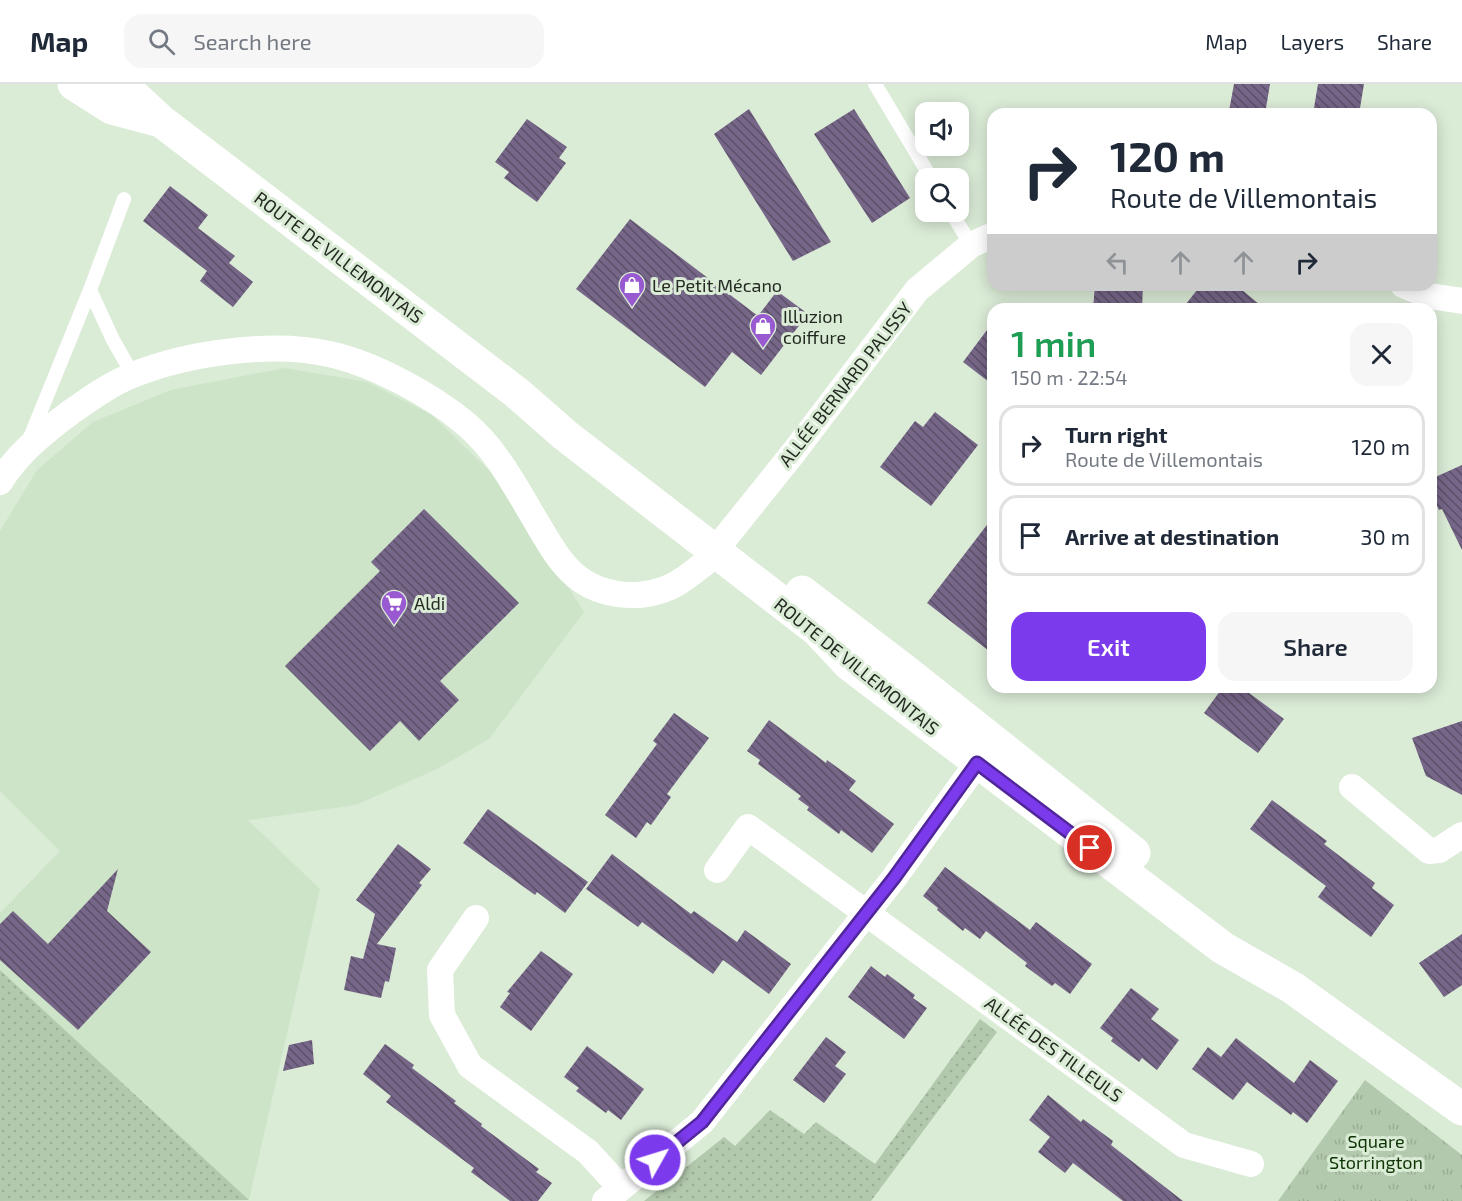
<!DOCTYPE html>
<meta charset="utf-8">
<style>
:root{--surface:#fff;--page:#f6f6f7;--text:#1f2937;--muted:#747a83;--line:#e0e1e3;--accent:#7c3aed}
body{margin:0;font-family:"Exo 2",sans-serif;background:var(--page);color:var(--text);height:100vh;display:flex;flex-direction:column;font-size:22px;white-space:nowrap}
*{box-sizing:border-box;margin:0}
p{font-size:20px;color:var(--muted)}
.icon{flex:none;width:33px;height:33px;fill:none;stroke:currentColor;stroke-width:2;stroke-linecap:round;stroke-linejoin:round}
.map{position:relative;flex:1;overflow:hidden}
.drawer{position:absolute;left:987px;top:219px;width:450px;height:390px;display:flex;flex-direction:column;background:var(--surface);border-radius:18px;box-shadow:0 3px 15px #0003}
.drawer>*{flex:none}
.top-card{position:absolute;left:987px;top:24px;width:450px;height:183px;border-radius:18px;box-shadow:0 3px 15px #0003;background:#fff;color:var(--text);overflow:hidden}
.controls{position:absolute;left:915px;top:18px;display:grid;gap:12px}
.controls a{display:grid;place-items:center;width:54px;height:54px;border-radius:12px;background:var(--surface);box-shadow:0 3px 15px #0003;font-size:30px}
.pin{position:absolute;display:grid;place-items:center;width:51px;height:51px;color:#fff;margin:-26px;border:3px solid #fff;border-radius:50%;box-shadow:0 2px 6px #0007}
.me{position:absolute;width:66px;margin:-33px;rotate:51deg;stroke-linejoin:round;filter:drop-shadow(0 0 4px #0008)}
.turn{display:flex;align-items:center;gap:21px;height:126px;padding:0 24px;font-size:27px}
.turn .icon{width:78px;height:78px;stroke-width:2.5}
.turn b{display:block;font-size:42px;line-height:51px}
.lanes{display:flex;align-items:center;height:57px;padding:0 24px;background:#0003;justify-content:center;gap:30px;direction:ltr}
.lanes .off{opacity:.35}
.round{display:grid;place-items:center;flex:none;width:63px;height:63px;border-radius:18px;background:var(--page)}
.headline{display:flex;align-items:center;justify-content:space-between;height:102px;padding:0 24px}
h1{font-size:36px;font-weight:600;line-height:45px;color:#1e9e55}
.button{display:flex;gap:12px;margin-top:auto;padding:12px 24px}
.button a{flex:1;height:69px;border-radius:18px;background:var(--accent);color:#fff;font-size:24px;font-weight:600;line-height:69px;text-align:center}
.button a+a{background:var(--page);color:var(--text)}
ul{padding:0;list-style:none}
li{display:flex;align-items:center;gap:18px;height:81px;margin:0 12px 9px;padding:0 12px;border:3px solid var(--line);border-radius:18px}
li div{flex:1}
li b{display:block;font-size:22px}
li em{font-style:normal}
header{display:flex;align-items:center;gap:36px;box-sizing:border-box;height:84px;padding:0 30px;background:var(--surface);border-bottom:2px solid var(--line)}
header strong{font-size:28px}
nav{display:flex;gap:33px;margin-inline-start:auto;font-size:21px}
.search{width:420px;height:54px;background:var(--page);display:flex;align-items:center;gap:15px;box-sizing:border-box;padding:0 21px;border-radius:18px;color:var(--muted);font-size:22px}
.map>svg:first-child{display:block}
.built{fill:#cde4c8}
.grass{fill:url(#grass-dots)}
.park{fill:url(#park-tufts)}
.building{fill:url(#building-back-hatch)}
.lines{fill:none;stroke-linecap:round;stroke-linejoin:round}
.service{stroke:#fff;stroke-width:14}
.minor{stroke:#fff;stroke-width:26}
.primary{stroke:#fff;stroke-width:33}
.route-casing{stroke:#51269a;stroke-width:15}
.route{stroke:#7c3aed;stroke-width:10}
.labels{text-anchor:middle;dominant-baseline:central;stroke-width:6;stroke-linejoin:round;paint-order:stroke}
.street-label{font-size:18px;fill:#242a22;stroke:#daebd6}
.poi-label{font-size:18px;fill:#242a22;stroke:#daebd6;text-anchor:start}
.park-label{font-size:18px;fill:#0e3404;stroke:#daebd6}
</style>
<header>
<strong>Map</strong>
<div class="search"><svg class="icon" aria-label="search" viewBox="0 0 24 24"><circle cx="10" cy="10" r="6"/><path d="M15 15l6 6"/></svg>Search here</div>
<nav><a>Map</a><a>Layers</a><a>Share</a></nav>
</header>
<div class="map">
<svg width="1462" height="1117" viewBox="0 0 1462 1117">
<defs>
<pattern id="grass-dots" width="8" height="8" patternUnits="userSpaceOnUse" patternTransform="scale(1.5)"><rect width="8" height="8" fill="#b3c9ad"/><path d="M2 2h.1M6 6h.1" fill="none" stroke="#9aad95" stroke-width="1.8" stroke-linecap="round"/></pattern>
<pattern id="park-tufts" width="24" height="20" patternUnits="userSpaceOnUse" patternTransform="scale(1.5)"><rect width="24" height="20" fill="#b3c9ad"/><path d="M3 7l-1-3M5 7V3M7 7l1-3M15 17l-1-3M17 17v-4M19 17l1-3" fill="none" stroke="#9aad95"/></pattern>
<pattern id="building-back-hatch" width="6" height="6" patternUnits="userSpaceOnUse" patternTransform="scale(1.5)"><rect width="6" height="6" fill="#766688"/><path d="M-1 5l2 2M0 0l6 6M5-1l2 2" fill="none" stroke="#5b5068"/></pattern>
</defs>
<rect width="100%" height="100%" fill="#daebd6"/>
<!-- built -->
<path class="built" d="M285 284 367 298 432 331 501 398 584 528 489 655 437 685 356 721 248 736 320 805 249 1116 0 886V829L60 767 0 707V447L37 386 93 338 171 306Z"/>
<!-- grass -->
<path class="grass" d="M0 886 249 1116 0 1117Z
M980 935 997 948 871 1117H644L724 1053 735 1062 770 1026 804 1050 816 1038 875 1080Z"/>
<!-- park -->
<path class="park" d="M1365 996 1462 1071V1117H1278Z"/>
<!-- building -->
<path class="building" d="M1234 0H1270L1265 30H1246L1229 27Z
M1318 0H1364L1359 30H1313Z
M749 25 831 158 793 177 714 50Z
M854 25 910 114 872 139 814 50Z
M527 35 567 63 559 74 566 79 537 118 504 94 509 88 495 78Z
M170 102 208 131 198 144 235 172 229 179 253 198 233 223 200 197 207 187 143 137Z
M630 135 758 232 777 207 808 230 761 291 732 268 705 303 576 205Z
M1095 201H1143L1142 225H1093Z
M1201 201H1236L1265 225H1182Z
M993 238V301L963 278Z
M935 328 978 361 931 422 880 383 915 337 923 343Z
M1462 381V466L1442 425 1439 426 1431 410V395Z
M424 425 519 519 440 597 459 616 419 657 400 637 370 667 285 582 380 487 371 478Z
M993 433V570L927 519Z
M1223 603H1241L1284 635 1258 669 1204 629Z
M674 629 709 654 667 710 671 713 651 741 647 738 636 754 605 731 657 660 653 657Z
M769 636 826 679 827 676 856 697 849 706 894 740 872 769 841 746 839 750 807 726 809 723 798 715 801 712 758 680 760 676 747 667Z
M1462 637V711L1426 692 1412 654Z
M1272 716 1327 757 1324 760 1375 799 1372 804 1394 821 1371 853 1318 813 1326 802 1250 745Z
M488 725 588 798 565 829 537 808 535 811 463 759Z
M398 760 431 785 419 799 422 801 377 860 396 864 389 898 385 897 381 914 344 906 351 872 363 875 375 830 356 816Z
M612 770 691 830 694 827 737 858 745 846 791 880 769 910 723 876 713 890 642 838 638 843 586 805Z
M945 783 1030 846 1036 838 1092 880 1070 910 1055 899 1052 902 1025 882 1027 879 986 847 980 855 965 844 963 847 937 826 938 824 923 812Z
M118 785 107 827 151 868 78 946 0 876V840L13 827 48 860Z
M1462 850V901L1444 913 1419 879Z
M541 867 573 890 531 947 500 923 510 909 507 908Z
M871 882 885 893 887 890 915 911 913 914 927 924 904 955 848 913Z
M1131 904 1159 925 1151 935 1179 956 1157 986 1142 974 1139 978 1111 957 1113 954 1100 944Z
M826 953 846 968 835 982 846 990 824 1019 793 996Z
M1236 954 1294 999 1310 976 1338 997 1307 1039 1293 1028 1291 1031 1247 998 1233 1016 1192 985 1208 963 1221 973Z
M312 956 314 980 283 987 289 961Z
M385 960 414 981 412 984 456 1017 454 1019 482 1040 481 1042 539 1085 536 1088 552 1099 538 1117H510L471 1088 474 1084 386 1018 391 1012 363 990Z
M587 962 644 1005 621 1036 608 1026 606 1029 576 1007 579 1004 564 993Z
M1048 1011 1081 1038 1083 1035 1113 1057 1111 1061 1183 1117H1123L1073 1079 1065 1089 1038 1068 1050 1053 1029 1036Z"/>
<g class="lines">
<!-- service -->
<path class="service" d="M875 0 931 94
M951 128 971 161
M90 206 113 256 133 291
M29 356 90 206 124 115"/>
<!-- minor -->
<path class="minor" d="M1403 201 1430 212 1462 217
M0 398C18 369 44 348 71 328 91 314 110 300 133 291 187 269 272 257 329 270 372 279 432 311 466 340 497 366 516 404 537 439 549 459 561 482 581 496 602 511 634 515 659 507 676 503 692 489 705 479L794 368 917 206 971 161 993 151
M1352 703 1429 767 1439 766 1462 751
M717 786 748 743 1184 1061 1251 1080
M476 834 440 886 442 931 470 982 588 1068 621 1104
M605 1117 702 1038 894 794 989 663"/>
<!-- primary -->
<path class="primary" d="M74 0 112 24 157 36
M121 0 161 37 517 309 565 351 817 546 849 580 1223 864 1293 904 1462 1025
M802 508 904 586 1134 769"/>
</g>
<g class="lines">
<!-- route casing -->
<g class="route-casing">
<path id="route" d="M655 1076 702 1038 894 794 977 679 1090 764"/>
</g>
<!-- route -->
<use href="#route" class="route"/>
</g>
<!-- icons -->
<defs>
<g id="shop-pin" transform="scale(1.35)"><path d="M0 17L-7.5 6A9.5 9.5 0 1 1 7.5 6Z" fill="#995ad1" stroke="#daebd6"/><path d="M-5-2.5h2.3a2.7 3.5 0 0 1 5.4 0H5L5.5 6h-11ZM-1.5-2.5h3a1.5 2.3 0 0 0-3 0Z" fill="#fff"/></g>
<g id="supermarket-pin" transform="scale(1.35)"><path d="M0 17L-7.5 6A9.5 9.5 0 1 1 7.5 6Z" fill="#995ad1" stroke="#daebd6"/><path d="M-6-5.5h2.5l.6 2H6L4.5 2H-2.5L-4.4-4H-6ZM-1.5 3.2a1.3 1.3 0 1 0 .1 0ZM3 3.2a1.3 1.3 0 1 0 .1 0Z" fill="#fff"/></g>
</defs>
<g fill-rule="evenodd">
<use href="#shop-pin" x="632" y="201"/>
<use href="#shop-pin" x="763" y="242"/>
<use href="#supermarket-pin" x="394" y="519"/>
</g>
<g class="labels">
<!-- street labels -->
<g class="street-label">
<text transform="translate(339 173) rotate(37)">ROUTE DE VILLEMONTAIS</text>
<text transform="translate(845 300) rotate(-52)">ALLÉE BERNARD PALISSY</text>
<text transform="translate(857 582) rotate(39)">ROUTE DE VILLEMONTAIS</text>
<text transform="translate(1054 965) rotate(36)">ALLÉE DES TILLEULS</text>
</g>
<!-- poi labels -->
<g class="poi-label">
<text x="652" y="201">Le Petit Mécano</text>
<text x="783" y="232">Illuzion<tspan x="783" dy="21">coiffure</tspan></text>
<text x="414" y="519">Aldi</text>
</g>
<!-- park labels -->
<g class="park-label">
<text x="1376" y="1057">Square<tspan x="1376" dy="21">Storrington</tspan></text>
</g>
</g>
</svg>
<div class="controls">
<a><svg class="icon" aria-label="sound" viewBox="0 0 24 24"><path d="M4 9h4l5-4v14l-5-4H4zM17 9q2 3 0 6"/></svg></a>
<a><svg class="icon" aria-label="search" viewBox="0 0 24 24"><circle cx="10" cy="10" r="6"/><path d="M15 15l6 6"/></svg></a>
</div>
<div class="pin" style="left:1090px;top:764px;background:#d93025"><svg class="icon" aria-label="arrive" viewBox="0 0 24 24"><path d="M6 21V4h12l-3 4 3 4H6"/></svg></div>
<svg class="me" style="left:655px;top:1076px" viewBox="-20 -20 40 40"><circle r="17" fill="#7c3aed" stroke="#fff" stroke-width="3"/><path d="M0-11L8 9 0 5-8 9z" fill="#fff"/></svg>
<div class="top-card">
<div class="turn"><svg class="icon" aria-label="right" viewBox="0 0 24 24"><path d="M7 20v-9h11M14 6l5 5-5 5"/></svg><div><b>120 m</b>Route de Villemontais</div></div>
<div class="lanes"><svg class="icon off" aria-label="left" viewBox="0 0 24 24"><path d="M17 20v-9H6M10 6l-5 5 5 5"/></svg><svg class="icon off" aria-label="ahead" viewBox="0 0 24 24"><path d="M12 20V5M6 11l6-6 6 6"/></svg><svg class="icon off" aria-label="ahead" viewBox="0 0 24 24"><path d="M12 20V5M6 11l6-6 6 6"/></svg><svg class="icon" aria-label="right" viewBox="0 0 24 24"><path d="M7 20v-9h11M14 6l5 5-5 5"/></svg></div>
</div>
<section class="drawer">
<div class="headline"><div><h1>1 min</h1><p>150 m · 22:54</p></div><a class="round"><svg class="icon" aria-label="close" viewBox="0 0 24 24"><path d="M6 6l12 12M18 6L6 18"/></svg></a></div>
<ul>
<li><svg class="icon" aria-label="right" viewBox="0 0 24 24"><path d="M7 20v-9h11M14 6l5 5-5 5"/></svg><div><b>Turn right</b><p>Route de Villemontais</p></div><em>120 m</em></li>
<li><svg class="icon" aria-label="arrive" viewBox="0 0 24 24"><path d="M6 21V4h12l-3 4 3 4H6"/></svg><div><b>Arrive at destination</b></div><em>30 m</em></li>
</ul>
<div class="button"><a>Exit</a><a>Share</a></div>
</section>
</div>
